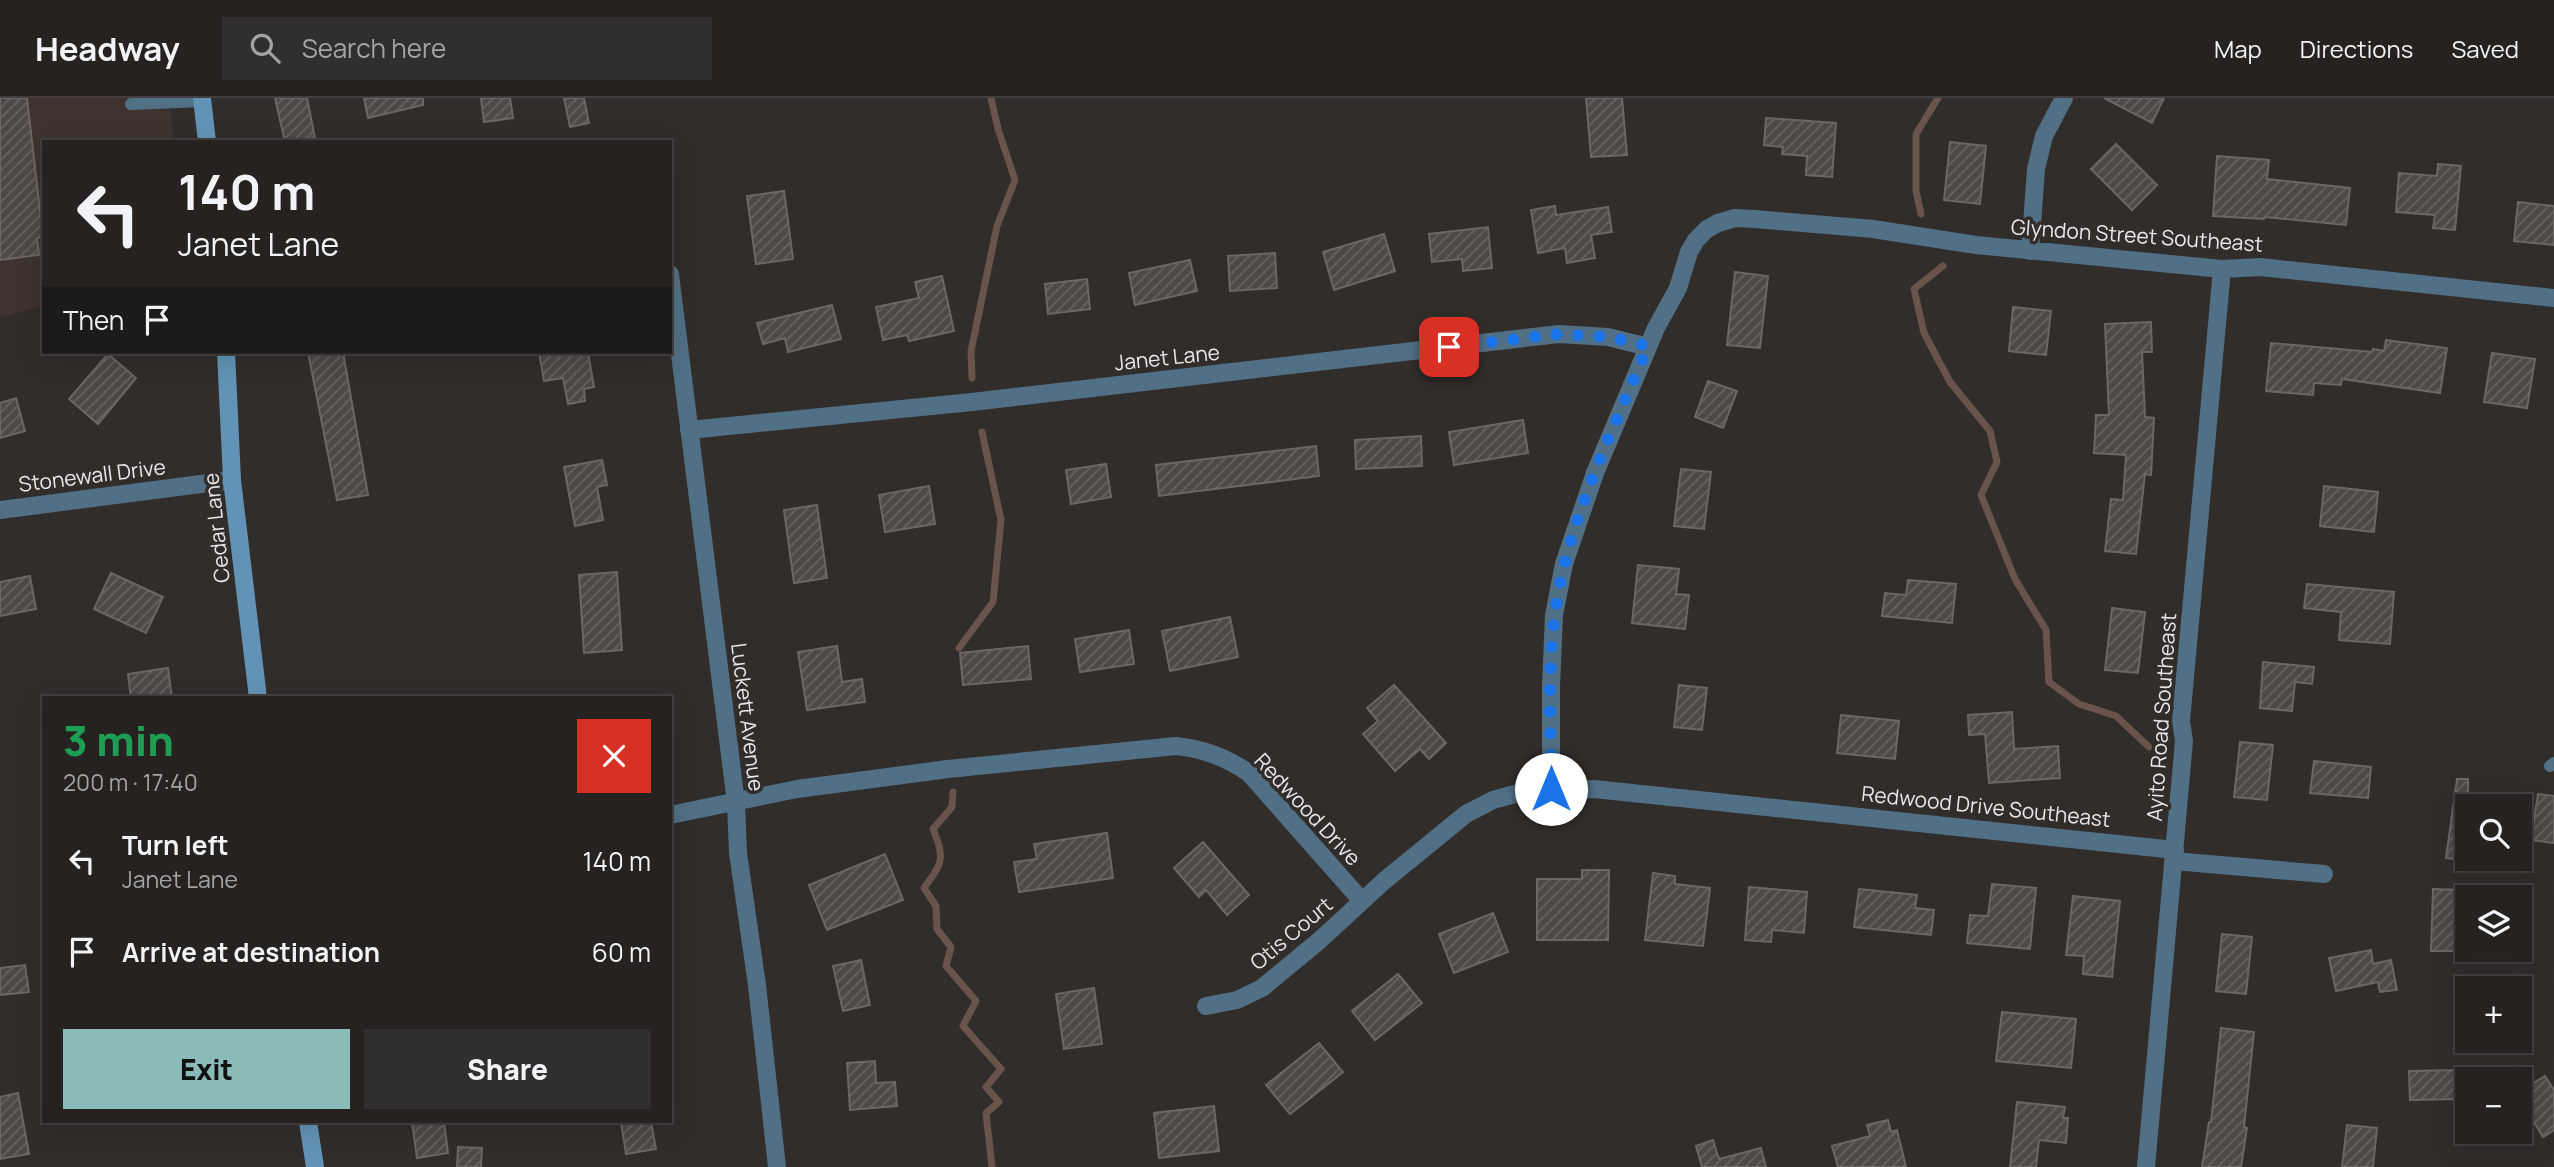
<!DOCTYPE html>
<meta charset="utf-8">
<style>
:root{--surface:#252220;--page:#312f2d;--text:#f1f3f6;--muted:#a3a4a5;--line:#423f3e;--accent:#8bbbb9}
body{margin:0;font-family:Manrope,sans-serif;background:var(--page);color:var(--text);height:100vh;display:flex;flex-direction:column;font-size:26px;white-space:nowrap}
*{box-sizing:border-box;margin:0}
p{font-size:23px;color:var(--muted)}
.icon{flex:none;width:38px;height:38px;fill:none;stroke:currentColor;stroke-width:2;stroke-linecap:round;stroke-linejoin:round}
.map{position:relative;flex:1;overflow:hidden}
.side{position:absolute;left:42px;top:598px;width:630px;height:427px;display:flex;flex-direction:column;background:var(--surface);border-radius:0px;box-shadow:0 7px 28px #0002,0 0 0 2px var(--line)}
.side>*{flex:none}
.guide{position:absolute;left:42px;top:42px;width:630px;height:214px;border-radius:0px;box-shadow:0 7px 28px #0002,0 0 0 2px var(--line);background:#252220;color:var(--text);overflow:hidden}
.tools{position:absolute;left:2455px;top:696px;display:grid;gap:14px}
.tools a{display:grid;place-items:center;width:77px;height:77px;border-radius:0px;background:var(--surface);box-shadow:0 7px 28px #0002,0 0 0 2px var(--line);font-size:35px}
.pin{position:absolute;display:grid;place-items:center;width:60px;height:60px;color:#fff;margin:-30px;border-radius:14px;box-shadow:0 4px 10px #0006}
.me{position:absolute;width:77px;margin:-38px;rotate:0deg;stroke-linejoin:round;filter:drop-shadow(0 0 5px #0008)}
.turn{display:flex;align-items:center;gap:24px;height:147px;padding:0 21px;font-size:32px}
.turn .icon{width:91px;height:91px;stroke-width:2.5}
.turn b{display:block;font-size:49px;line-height:60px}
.then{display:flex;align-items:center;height:66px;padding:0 21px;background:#0003;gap:14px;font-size:26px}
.round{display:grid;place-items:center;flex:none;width:74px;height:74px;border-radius:0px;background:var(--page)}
.summary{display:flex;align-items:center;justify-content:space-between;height:119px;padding:0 21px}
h1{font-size:42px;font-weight:800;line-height:52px;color:#1e9e55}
.cta{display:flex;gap:14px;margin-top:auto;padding:14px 21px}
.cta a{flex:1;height:80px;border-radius:0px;background:var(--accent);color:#111;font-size:28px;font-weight:800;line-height:80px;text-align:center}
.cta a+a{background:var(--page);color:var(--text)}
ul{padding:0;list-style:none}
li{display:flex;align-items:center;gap:21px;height:91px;padding:0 21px}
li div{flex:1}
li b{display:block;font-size:26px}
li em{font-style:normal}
header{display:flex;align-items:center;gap:42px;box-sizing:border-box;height:98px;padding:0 35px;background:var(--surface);border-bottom:2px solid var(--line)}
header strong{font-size:33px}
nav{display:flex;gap:38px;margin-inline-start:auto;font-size:24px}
.search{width:490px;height:63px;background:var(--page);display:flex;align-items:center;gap:18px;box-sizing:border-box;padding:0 24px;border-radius:0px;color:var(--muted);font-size:26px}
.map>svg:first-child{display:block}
.built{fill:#3e332e}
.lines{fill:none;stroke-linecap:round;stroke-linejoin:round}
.stream{stroke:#68544b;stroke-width:7}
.building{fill:url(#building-hatch);stroke:#6c6664;stroke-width:2}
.service{stroke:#516f85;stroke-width:12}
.minor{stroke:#516f85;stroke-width:18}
.secondary{stroke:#6293b6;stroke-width:18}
.route{stroke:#1a73e8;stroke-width:12;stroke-dasharray:0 21.6}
.labels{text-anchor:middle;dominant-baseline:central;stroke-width:7;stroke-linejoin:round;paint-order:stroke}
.street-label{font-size:21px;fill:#e9e6e5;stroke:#312d2a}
</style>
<header>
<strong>Headway</strong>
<div class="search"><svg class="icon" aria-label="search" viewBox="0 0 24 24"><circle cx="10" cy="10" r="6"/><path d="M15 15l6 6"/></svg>Search here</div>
<nav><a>Map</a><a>Directions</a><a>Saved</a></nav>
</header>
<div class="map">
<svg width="2554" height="1069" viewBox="0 0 2554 1069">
<defs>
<pattern id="building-hatch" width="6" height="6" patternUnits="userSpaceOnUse" patternTransform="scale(1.75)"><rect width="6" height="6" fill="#4e4946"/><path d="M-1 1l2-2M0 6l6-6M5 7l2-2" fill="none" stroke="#686361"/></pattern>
</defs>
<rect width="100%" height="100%" fill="#312d2a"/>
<!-- built -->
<path class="built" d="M0 0H169L174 44H44V208L0 220Z"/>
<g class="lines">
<!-- stream -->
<path class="stream" d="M1921 116 1916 93V36L1938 0
M1943 168 1914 191 1924 235 1950 284 1990 333 1997 364 1981 397 2015 481 2046 532 2049 584 2079 606 2116 618 2149 649
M972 280 971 253 997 128 1015 82 998 31 991 0
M959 550 993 504 1001 422 982 334
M953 694 952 709 933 731C945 761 943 764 924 790L936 808 937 831 951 849 946 868 976 903 963 928 1001 971 986 989 999 1004 986 1015 992 1069"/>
</g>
<!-- building -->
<path class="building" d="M0 0H27L43 139 37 140 39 157 0 162Z
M275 0H307L315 40 285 44Z
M364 0H423V7L368 20Z
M481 0H510L513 20 484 24Z
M564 0H584L589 25 570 29Z
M1586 0H1622L1627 57 1591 59Z
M2104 0H2164L2152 25Z
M1766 20 1836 25 1832 79 1806 77 1807 58 1782 56 1783 49 1764 47Z
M1950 44 1986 48 1980 106 1944 102Z
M2116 46 2157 87 2132 112 2091 71Z
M2217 58 2269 62 2267 81 2350 90 2346 127 2265 119 2264 121 2213 118Z
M2438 66 2461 68 2455 132 2433 130 2435 117 2396 114 2399 75 2437 78Z
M784 93 793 161 756 166 747 98Z
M2518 104 2554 108V147L2514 143Z
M1555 108 1556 117 1608 109 1612 134 1591 137 1595 160 1567 165 1565 150 1538 155 1531 112Z
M1488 129 1492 170 1463 173 1462 161 1432 164 1429 136Z
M1384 136 1395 173 1334 192 1323 154Z
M1275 155 1277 190 1230 193 1228 158Z
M1190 162 1197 193 1135 207 1129 175Z
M1735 174 1768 178 1760 250 1727 247Z
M942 178 954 233 909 243 907 237 883 242 876 209 919 200 915 184Z
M1087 181 1090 211 1048 216 1045 186Z
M832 207 841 241 788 254 785 240 763 246 757 225Z
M2013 209 2051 213 2046 257 2009 253Z
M2151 224 2152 254H2142L2145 319 2154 320 2151 377 2145 376 2136 456 2105 453 2111 401 2123 402 2126 357 2094 355 2096 317H2109L2105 226Z
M2386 242 2447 250 2440 295 2342 281 2341 287 2314 285 2313 297 2266 293 2271 245 2372 254 2373 251 2384 253Z
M308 254H343L368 397 337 402Z
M539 254H588L594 289 584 291 585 303 568 306 563 280 544 283Z
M2492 255 2535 261 2527 310 2484 304Z
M108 256 136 280 98 326 69 301Z
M1708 283 1737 293 1723 330 1695 319Z
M16 300 25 333 0 340V305Z
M1523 322 1528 355 1454 367 1449 334Z
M1421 338 1422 368 1356 371 1355 342Z
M1316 348 1319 378 1159 398 1156 367Z
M602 362 607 387 597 389 603 422 575 428 564 369Z
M1106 366 1111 399 1071 406 1066 372Z
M1681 371 1711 374 1704 431 1674 428Z
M929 388 935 426 885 434 879 397Z
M2324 388 2378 394 2374 434 2320 428Z
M817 407 827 480 794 485 784 412Z
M1638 467 1679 471 1676 496 1689 497 1685 531 1632 525Z
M617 474 622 552 584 555 579 477Z
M111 475 163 499 146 535 94 511Z
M30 478 36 511 0 518V484Z
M1908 482 1956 486 1952 525 1882 518 1885 495 1906 497Z
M2307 486 2394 494 2390 546 2339 542 2341 514 2304 510Z
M2112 510 2145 514 2138 575 2105 572Z
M1230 519 1238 559 1170 573 1162 533Z
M1129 532 1134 566 1080 574 1075 541Z
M837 548 842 584 862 581 865 604 807 612 798 554Z
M1028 548 1031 581 963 587 960 555Z
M2263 564 2314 569 2312 586 2295 584 2292 613 2260 610Z
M168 570 172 600H131L128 576Z
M1394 587 1446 645 1429 661 1420 651 1395 673 1363 636 1378 623 1367 610Z
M1679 587 1707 590 1702 632 1674 629Z
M2012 614 2014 651 2058 648 2060 680 1989 685 1985 636 1969 637 1968 617Z
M1841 617 1899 623 1895 661 1837 655Z
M2240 644 2273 647 2267 702 2234 699Z
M2314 663 2371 669 2368 700 2310 695Z
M2457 681H2468V763L2446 760Z
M2538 696 2554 698V745L2531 742Z
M1107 735 1113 780 1019 794 1014 764 1037 761 1034 746Z
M1203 744 1249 797 1227 817 1206 792 1199 799 1174 770Z
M885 756 903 802 827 832 809 787Z
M1582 772H1609L1608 842H1537V781H1582Z
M1653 775 1675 778V786L1710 790 1703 848 1645 842Z
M1992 786 2036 790 2030 851 1967 845 1970 817 1988 818Z
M1749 789 1807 794 1804 835 1772 832 1771 844 1745 842Z
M1859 791 1917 797 1915 810 1934 812 1931 837 1854 829Z
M2433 791 2466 792 2463 853H2431Z
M2073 798 2120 803 2112 879 2083 876 2084 858 2066 857Z
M1493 815 1508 854 1454 875 1439 836Z
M2222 836 2252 839 2246 896 2216 893Z
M2371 852 2373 866 2391 862 2397 892 2380 894 2378 884 2336 893 2329 860Z
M861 862 870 907 843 913 833 868Z
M25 867 29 894 0 897V870Z
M1398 876 1422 905 1375 942 1352 913Z
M1094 890 1102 946 1064 951 1056 896Z
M2002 914 2076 921 2071 970 1996 963Z
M2221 930 2254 934 2244 1029 2247 1030 2241 1069H2202L2209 1024H2211Z
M1319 945 1343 974 1290 1016 1266 987Z
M875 963 876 985 895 984 897 1008 850 1012 847 965Z
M2461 972V1001L2410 1002 2409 973Z
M2545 978 2554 992V1032L2543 1039 2529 1016 2520 1021V993Z
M18 995 29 1056 0 1061V999Z
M2017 1004 2065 1009 2063 1020H2068L2066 1045 2039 1042 2036 1069H2010Z
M1214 1008 1219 1053 1159 1060 1154 1015Z
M1888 1022 1891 1034 1897 1032 1906 1069H1838L1832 1048 1870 1038 1867 1027Z
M412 1024H444L448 1055 417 1060Z
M621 1024H651L656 1051 626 1056Z
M2347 1027 2377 1030 2373 1069H2342Z
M1713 1042 1719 1061 1761 1050 1766 1069H1702L1696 1048Z
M458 1049 482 1050 481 1069H457Z"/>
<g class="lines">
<!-- service -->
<path class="service" d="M131 6 202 3
M2550 668 2554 665"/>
<!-- minor -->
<path class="minor" d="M2030 153 2036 71 2044 38 2064 0
M670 176 736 705 738 755 757 887 777 1069
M689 332 972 304 1559 236 1608 239 1648 249
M0 412 232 382
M1551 691V588L1554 517 1564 466 1595 375 1656 230 1678 190 1689 154 1696 142 1707 131 1718 125 1735 120 1754 121 1873 131 1976 147 2222 171 2260 169 2554 200
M670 717 797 691 948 671 1176 648C1204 651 1225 659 1249 675L1362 803
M2174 763 2324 776
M1206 908 1237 902 1262 890 1320 842 1384 783 1466 716 1493 702 1522 694 1594 691 2175 752
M2146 1069 2184 643 2181 623 2222 171"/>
<!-- secondary -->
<path class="secondary" d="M202 0 207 44
M226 254 232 382 258 600
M308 1024 315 1069"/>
</g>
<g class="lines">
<!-- route -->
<path class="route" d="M1449 249 1559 236 1608 239 1648 248C1612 334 1568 422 1555 515 1547 573 1551 633 1551 691"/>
</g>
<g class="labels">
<!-- street labels -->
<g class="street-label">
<text transform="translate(2137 137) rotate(4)">Glyndon Street Southeast</text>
<text transform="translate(1167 259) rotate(-6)">Janet Lane</text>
<text transform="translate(92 377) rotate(-7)">Stonewall Drive</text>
<text transform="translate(216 430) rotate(-96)">Cedar Lane</text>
<text transform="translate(748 619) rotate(83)">Luckett Avenue</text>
<text transform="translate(2161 619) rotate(-86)">Ayito Road Southeast</text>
<text transform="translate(1986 708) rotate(6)">Redwood Drive Southeast</text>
<text transform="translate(1308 711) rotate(47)">Redwood Drive</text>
<text transform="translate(1291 835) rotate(-40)">Otis Court</text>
</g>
</g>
</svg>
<div class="tools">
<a><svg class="icon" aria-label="search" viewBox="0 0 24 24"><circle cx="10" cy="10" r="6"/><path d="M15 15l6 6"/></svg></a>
<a><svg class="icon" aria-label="layers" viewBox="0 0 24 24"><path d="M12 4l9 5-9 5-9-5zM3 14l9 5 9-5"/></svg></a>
<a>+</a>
<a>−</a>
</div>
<div class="pin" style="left:1449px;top:249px;background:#d93025"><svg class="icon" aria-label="arrive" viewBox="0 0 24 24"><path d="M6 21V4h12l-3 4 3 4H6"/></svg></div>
<svg class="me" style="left:1551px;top:691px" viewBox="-20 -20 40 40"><circle r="19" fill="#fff"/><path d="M0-13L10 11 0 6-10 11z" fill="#1a73e8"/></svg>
<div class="guide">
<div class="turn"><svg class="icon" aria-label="left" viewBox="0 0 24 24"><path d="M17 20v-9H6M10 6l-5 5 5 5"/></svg><div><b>140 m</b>Janet Lane</div></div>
<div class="then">Then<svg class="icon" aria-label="arrive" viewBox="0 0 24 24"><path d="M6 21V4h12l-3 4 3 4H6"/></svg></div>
</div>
<section class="side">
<div class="summary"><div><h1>3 min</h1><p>200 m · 17:40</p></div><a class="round" style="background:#d93025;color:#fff"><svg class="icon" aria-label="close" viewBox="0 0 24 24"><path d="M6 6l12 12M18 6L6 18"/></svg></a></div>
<ul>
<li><svg class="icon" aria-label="left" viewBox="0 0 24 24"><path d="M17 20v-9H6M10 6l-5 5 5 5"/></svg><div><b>Turn left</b><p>Janet Lane</p></div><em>140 m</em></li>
<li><svg class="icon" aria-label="arrive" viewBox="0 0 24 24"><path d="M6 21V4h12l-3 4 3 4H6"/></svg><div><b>Arrive at destination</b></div><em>60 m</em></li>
</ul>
<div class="cta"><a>Exit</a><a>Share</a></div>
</section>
</div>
